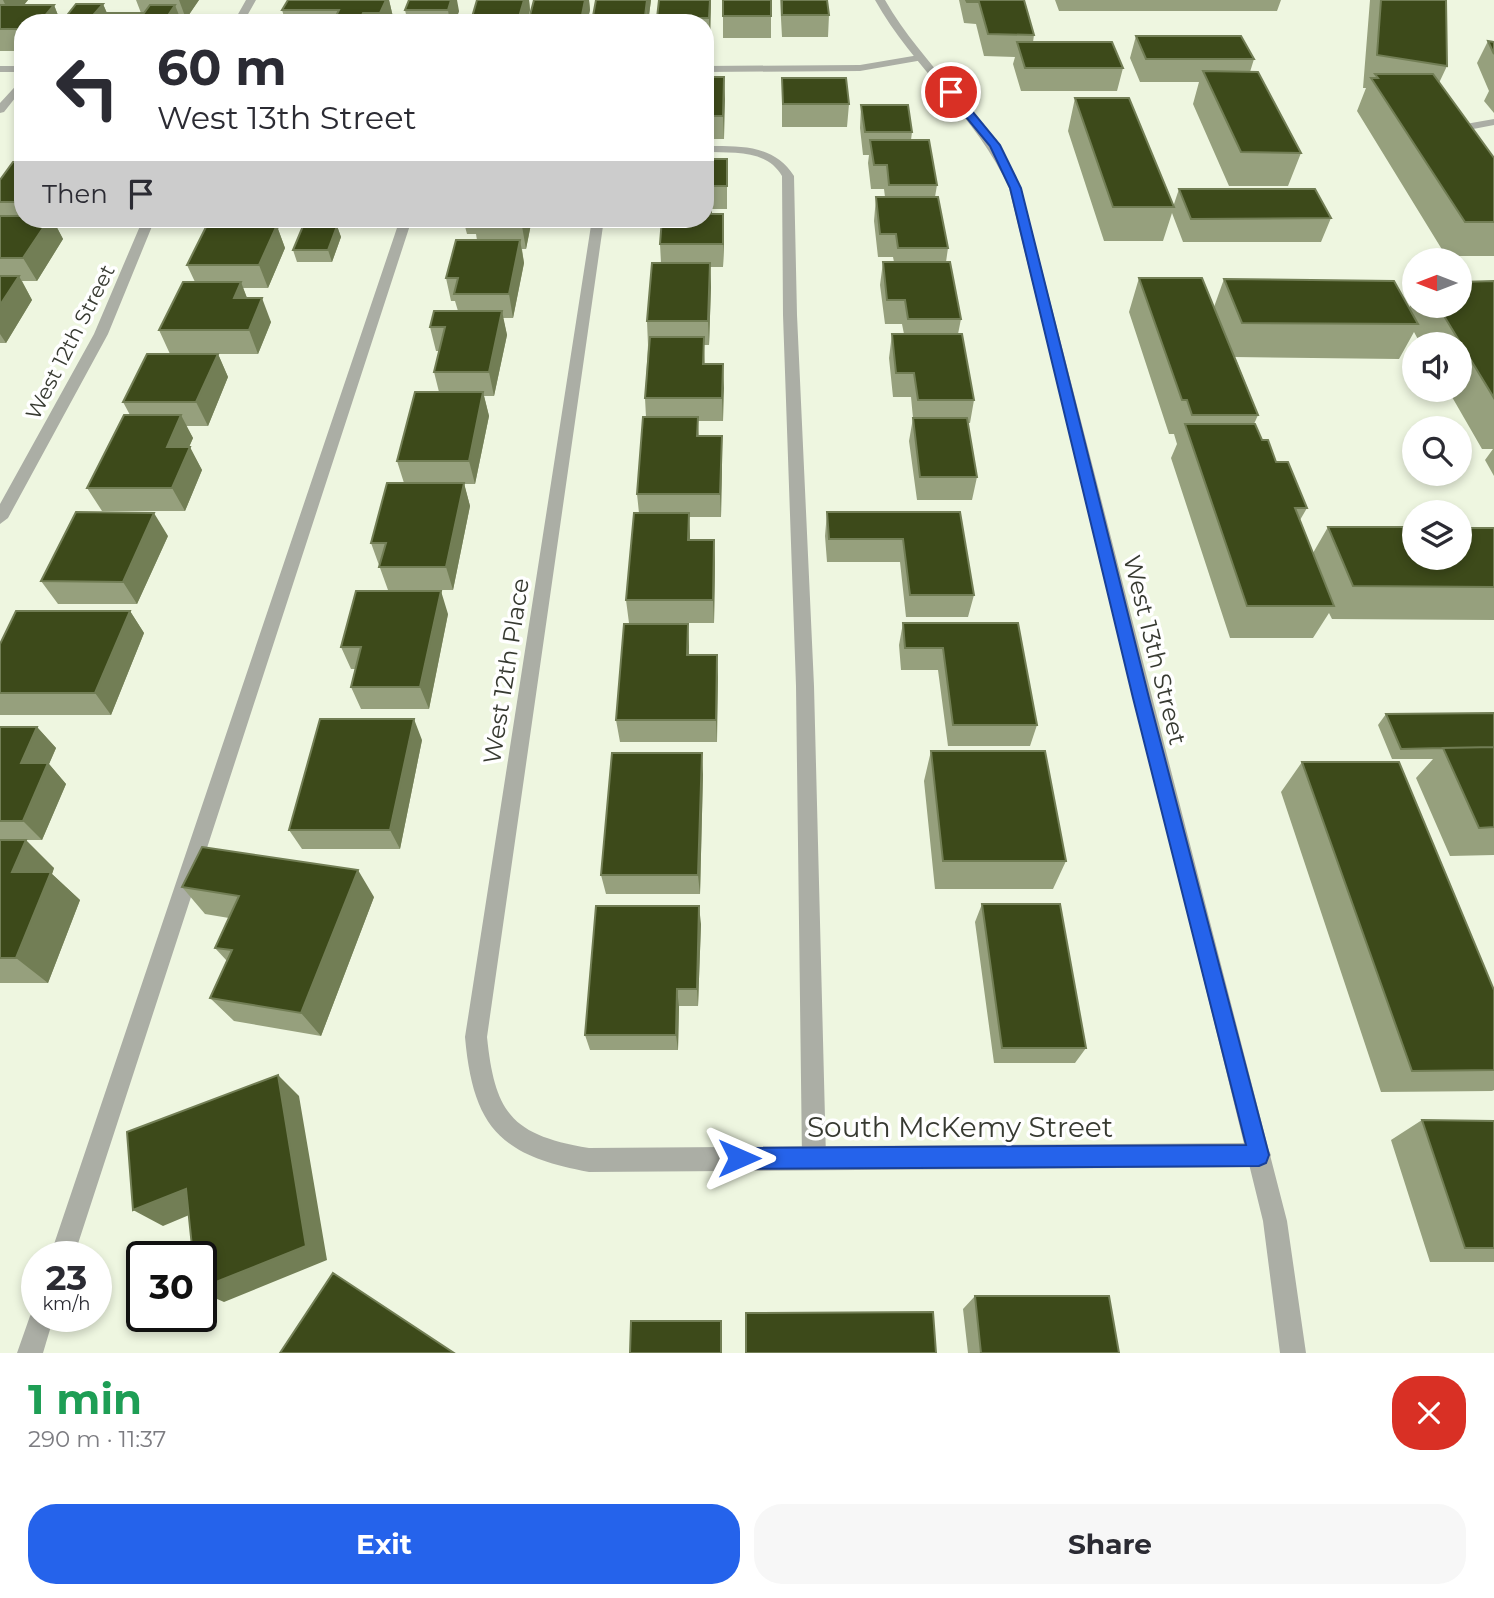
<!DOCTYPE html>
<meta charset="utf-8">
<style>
:root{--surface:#fff;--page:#f7f7f7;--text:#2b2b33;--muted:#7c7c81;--accent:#2563eb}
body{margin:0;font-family:Montserrat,sans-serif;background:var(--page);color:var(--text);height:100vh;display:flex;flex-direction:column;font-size:26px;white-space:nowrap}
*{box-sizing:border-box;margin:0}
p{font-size:23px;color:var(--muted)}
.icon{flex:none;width:38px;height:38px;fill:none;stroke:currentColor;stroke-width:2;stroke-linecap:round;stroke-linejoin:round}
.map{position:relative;height:1353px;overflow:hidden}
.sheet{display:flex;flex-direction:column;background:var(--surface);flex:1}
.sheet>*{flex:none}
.banner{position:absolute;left:14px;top:14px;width:700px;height:214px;border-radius:28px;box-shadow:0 4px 10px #0003;background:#fff;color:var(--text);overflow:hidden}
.needle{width:46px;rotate:270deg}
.tools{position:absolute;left:1402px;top:248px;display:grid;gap:14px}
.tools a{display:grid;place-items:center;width:70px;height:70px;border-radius:50%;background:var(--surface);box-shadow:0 4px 10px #0003;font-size:35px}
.speed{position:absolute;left:21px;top:1241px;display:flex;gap:14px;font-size:35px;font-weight:700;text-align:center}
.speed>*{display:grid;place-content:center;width:91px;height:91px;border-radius:50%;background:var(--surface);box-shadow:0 4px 10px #0003;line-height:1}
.speed small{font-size:18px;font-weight:400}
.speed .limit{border:4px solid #111;border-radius:10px;background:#fff;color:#111}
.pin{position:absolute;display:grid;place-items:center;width:60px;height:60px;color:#fff;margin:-30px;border:4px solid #fff;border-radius:50%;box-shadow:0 2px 7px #0007}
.me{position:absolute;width:77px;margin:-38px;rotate:90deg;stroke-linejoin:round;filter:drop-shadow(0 0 5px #0008)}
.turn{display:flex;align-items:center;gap:24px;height:147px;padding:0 28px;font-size:32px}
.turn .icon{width:91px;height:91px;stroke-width:2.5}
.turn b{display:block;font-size:49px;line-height:60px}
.then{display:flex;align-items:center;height:66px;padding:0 28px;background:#0003;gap:14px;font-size:26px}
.round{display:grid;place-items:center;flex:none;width:74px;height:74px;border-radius:28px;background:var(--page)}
.overview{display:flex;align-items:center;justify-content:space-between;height:119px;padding:0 28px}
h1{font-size:42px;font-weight:700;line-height:52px;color:#1e9e55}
.action{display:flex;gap:14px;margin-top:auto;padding:14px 28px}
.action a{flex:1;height:80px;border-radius:28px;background:var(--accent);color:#fff;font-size:28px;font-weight:700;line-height:80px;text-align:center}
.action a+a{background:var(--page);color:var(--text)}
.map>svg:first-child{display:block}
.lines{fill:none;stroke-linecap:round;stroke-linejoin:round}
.service{fill:#abaea5;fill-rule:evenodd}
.minor{fill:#abaea5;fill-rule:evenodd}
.tertiary{fill:#abaea5;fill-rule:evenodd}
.wall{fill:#96a07d}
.shaded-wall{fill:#727e55}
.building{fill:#3d4a1a;stroke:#727e55;stroke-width:2}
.route{fill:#2563eb;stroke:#184099;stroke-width:2}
.labels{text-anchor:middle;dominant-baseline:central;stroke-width:7;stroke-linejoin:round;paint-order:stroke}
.far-street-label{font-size:21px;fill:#373a31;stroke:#fff}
.street-label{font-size:24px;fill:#373a31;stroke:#fff}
.near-street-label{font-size:28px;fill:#373a31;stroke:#fff}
</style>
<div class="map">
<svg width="1494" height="1353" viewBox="0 0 1494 1353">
<rect width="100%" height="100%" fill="#eef6e0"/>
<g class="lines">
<!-- service -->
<path class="service" d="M23 78V88L4 112 0 113V103Z
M1494 119V125L1468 130V142H1460L1455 134 1460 125Z
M705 146C739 146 774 144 794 176L797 315 814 686 826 1158 822 1166 814 1170 806 1166 802 1158 796 686 783 315 782 176C766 149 733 153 705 152Z
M400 219H412L74 1256H50Z
M37 1306V1316H54L43 1353H17L30 1316Z"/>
<!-- minor -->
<path class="minor" d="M246 0H256L243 23H233Z
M919 55 924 58 923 60 860 71 705 72V66L860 65Z
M0 66H23V72H0Z
M143 219H155L108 334 8 518 0 524V504L94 334Z
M592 219H604L487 1037C495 1114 512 1135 589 1148L1259 1143 1267 1147 1271 1155 1267 1163 1259 1167 589 1172C500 1156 473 1127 465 1037Z"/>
<!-- tertiary -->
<path class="tertiary" d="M875 0H885C924 68 988 116 1021 188L1287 1221 1306 1353H1280L1263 1221 1009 188C977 116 913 68 875 0Z"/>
</g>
<!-- wall -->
<path class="wall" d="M0 0H28L24 5H54L61 23 103 4 107 13H141L136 0H199L186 19H181L182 23H23V51H0Z
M389 0 393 17 390 23H286L282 10Z
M409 0 459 11 455 23H408L405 10Z
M477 0H529L530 10 527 23H473L472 17Z
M534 0H589L590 10 587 23H531L530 15Z
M651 0 648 23H593V16Z
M711 0 710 39H705V23H658L657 18Z
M780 0H827L829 15 828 37H782Z
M959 0H1024L1034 35 1033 42 1123 68 1117 91H1021L1013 64 1015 57 984 56 976 24 964 23Z
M1055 0H1281L1277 11H1059Z
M1370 0H1446L1447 66 1439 83 1494 158V256H1446L1357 111 1366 88H1363Z
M723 16H771V38H723Z
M1136 36 1254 59 1250 72 1301 153 1288 186H1229L1193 104 1199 82H1140L1130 58Z
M1488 41 1494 42V113L1484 101 1489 91 1477 63Z
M705 77H724V139H705Z
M782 78 849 104 847 127H782Z
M1075 98 1173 207 1179 189 1331 218 1321 242H1183L1172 213 1163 241H1104L1068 131Z
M861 105 912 132 911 140 937 185 935 197 948 248 946 262 961 319 958 334 974 400 970 423H968L977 477 972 500H917L909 441 913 418 911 397H893L889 358 892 334H904L902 324H885L880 285 883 262H894L893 257H878L874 221 876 197H885L884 189H871L868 163 869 155H863L860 128Z
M705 142 713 159 727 182V209H711L712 214 724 237 723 267H710L711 287 709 345H704L705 364H723V421H698L699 436 722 460 721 517H689L690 540H714L715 563 714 623H629L626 600 639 513 637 494 646 417 645 398 648 345 647 321 661 263 660 244 705 219Z
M23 162V219H56L54 222 63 239 37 281H22L32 300 6 343H0V180Z
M217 219H283L278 229 285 248 268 288H243L247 298 271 322 258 354H218L228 377 208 426H186L193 438 189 447 202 470 185 511H102L87 488 130 415 123 402 170 354 159 330 195 282 187 265 219 225Z
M463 219H532L526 249H522L524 263 513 318H503L507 335 494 396H484L489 416 475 484H464L470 506 453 590H388L371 543 404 483 397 461 439 392 434 372 439 351H436L430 327 458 311 455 301H451L446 278 477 240 476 234H467Z
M337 226 341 237 332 262H297L293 250Z
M1139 278 1214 307 1224 279 1409 308 1414 299V306H1460L1494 281V476L1485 460 1493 449H1482L1448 390H1460V345H1421L1414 332 1399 359 1235 357 1258 415 1254 424 1262 440 1307 508 1300 520 1313 553 1328 527 1494 528V620L1332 619 1329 613 1313 638H1230L1171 458 1177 444 1174 434H1169L1129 312Z
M827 512H960L974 595 968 617H906L900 562H827L825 536Z
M168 536 137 604H58L41 581Z
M130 611 144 633 111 715H0V644Z
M448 614 429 709H361L351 687 355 669H351L341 647Z
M903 623H1018L1037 725 1030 746H948L938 670H901L899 645Z
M688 624 689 655H717V742H620L616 720Z
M1494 713V855L1450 856 1416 778 1433 759H1392L1378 725 1386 714Z
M0 727H37L56 748 49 764 66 784 42 840H0Z
M422 740 400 849H302L289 830Z
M931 751 1066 861 1053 889H935L924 781Z
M1302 762 1494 990V1090L1492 1091 1381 1092 1281 792Z
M703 774 700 894H606L601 875Z
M0 840 54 868 52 874 80 900 48 983H0Z
M182 887 374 897 321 1036 234 1021 210 998 227 961 215 948 229 918 205 914Z
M982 904 1086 1048 1075 1063H994L975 922Z
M701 924 698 1006H679L678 1050H590L585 1035Z
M1422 1120 1494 1121V1262H1430L1391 1140Z
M975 1296 1119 1353H968L963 1309Z"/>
<!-- shaded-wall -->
<path class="shaded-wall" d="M3 0H28L12 19Z
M179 0H199L186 19Z
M386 0H389L393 17 390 23H382L380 13Z
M451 0H457L459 11 455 23H450L448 10Z
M524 0H529L530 10 527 23H520L519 17Z
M585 0H589L590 10 587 23H583L582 15Z
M647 0H651L648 23H646Z
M710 0H711L710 39 709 18Z
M103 4 111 23 95 13Z
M54 5 61 23H39Z
M175 5 182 23H163Z
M363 13 365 23H361L360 20Z
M724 77 725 99 724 139 723 116Z
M723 214 724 237 723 267Z
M49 219H56L54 222 63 239 37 281 23 258Z
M274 219H283L278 229 285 248 268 288 259 265 277 226Z
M523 219H532L526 249 522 226Z
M337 226 341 237 332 262 328 250Z
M520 240 524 263 513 318 509 294Z
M710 263 711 287 709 345 708 321Z
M19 276 32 300 6 343 0 334V305Z
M241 282 250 306 234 298Z
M262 298 271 322 258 354 249 330Z
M502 311 507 335 494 396 489 372Z
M218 354 228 377 208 426 196 402Z
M723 364 724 388 723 421 722 398Z
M483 392 489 416 475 484 469 461Z
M181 415 193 438 179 470 167 447Z
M722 436V460L721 517 720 494Z
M190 447 202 470 185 511 172 488Z
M464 483 470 506 453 590 446 567Z
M154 513 168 536 137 604 123 582Z
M689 513 690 536 689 563 688 540Z
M714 540 715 563 714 623 713 600Z
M441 591 448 614 429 709 420 687Z
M130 611 144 633 111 715 95 693Z
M688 624 689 647 688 677 687 655Z
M717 655 718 677 717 742 716 720Z
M414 719 422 740 400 849 390 830Z
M37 727 56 748 49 764 66 784 42 840 23 821 21 763Z
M702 753 703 774 700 894 698 875Z
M26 840 54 868 52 874 80 900 48 983 16 958 12 872Z
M358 870 374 897 321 1036 301 1013Z
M699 906 701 924 698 1006 697 989Z
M677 989 679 1006 678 1050 676 1035Z
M278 1075 299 1096 327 1260 224 1302 201 1292V1288Z
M186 1189 213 1205 163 1226 133 1210Z
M721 1321 722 1332V1353H721Z"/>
<!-- building -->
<path class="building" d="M288 0H386L380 13H363L360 20H334L339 10H282Z
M409 0H451L448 10H405Z
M477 0H524L519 17H472Z
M534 0H585L582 15H530Z
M596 0H647L645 16H593Z
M659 0H710L709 18H657Z
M723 0H771V16H723Z
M782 0H827L829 15H782Z
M966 0H1024L1034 35 988 34 979 2H967Z
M1381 0H1446L1447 66 1377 55Z
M76 4H103L95 13H144L150 5H175L163 23H61Z
M0 5H54L39 23H23V29H0Z
M1136 36H1241L1254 59H1146Z
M1488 41 1494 42V54Z
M1017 42H1112L1123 68H1025Z
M1203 71 1258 72 1301 153 1241 152Z
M1375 74H1433L1494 158V222H1465L1371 78H1378Z
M705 77H724L723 116H705Z
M782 78H846L849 104H783Z
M1075 98H1129L1174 207H1113Z
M861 105H908L912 132H865Z
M870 140H929L937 185H889L887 165H874Z
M705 142H712V159H727V186H705Z
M13 162H23V202H0V180Z
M1179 189H1315L1331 218 1191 219Z
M876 197H938L948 248H898L896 234H880Z
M705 200H711V214H723V244H660L662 219H705Z
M0 216H23V219H49L23 258H0Z
M476 219H523L522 226H474Z
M207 225H277L259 265H187Z
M303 226H337L328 250H293Z
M456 240H520L509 294H454L458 278H446Z
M883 262H950L961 319H908L905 300H887Z
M652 263H710L708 321H647Z
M0 276H19L0 305Z
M1139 278H1202L1258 415H1192L1187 400H1182Z
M1224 279 1394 281 1418 324 1242 323Z
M1494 281V398L1438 306H1460V282Z
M183 282H241L234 298H262L249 330H159Z
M434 311H502L489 372H434L445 327H430Z
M892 334H962L974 400H918L914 373H896Z
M650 337H704L703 364H723L722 398H645Z
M147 354H218L196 402H123Z
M415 392H483L469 461H397Z
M124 415H181L167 447H190L172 488H87Z
M643 417H698L697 436H722L720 494H637Z
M913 418H967L977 477H920Z
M1185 424H1255L1262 440H1268L1276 462H1288L1307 508H1295L1334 606H1247Z
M387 483H464L446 567H379L386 543H371Z
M76 512 154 513 123 582 41 581Z
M827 512H960L974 595H910L903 539H829Z
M634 513H689L688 540H714L713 600H626Z
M1328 527H1414V558H1460V528H1494V587L1353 586Z
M356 591H441L420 687H351L361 647H341Z
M16 611H130L95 693H0V644Z
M903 623H1018L1037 725H953L943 648H905Z
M624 624H688L687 655H717L716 720H616Z
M1494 713V747L1443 748 1401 749 1386 714Z
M320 719H414L390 830H289Z
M0 727H37L21 763H48L23 821H0Z
M1494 747V827L1479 828 1443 748Z
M931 751H1045L1066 861H943Z
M612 753H702L698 875H601Z
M1302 762H1399L1494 990V1070L1412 1071Z
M0 840H26L12 872H51L16 958H0Z
M202 847 358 870 301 1013 210 998 232 950 215 948 239 896 182 887Z
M982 904H1060L1086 1048H1002Z
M596 906H699L697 989H677L676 1035H585Z
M278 1075 306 1246 201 1288V1256H193L186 1189 133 1210 127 1132Z
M1422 1120 1494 1121V1248H1465Z
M333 1273 454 1353H280Z
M975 1296H1109L1119 1353H981Z
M933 1312 936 1353H746V1313Z
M631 1321H721V1353H630Z"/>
<!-- route -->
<path class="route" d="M947 89H954L1000 145 1021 188 1149 698 1269 1155 1266 1163 1259 1166 739 1169 732 1166 729 1158 732 1151 739 1148 1246 1145 1133 698 1010 188 990 146 947 94Z"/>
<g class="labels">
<!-- far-street labels -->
<g class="far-street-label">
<text transform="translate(70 342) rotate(-63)">West 12th Street</text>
</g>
<!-- street labels -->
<g class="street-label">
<text transform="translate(1155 650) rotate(76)">West 13th Street</text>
<text transform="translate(506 671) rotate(-81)">West 12th Place</text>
</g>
<!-- near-street labels -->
<g class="near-street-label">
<text x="960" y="1127">South McKemy Street</text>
</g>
</g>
</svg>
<div class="tools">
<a><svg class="needle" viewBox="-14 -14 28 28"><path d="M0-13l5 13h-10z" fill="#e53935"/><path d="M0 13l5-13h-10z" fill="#7c7c81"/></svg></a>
<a><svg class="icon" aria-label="sound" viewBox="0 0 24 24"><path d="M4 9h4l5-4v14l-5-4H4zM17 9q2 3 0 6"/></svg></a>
<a><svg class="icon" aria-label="search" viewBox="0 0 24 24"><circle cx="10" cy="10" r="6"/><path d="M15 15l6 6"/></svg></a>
<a><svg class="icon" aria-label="layers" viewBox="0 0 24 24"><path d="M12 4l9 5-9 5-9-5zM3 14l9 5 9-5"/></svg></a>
</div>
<div class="speed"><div>23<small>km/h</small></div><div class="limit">30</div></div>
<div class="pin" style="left:951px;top:92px;background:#d93025"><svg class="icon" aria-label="arrive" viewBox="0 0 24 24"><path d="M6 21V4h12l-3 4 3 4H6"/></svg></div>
<svg class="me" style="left:739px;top:1158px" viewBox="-20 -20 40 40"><path d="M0-17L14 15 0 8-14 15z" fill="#2563eb" stroke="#fff" stroke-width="4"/></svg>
<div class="banner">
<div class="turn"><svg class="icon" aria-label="left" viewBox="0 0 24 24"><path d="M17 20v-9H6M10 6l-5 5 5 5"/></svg><div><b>60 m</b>West 13th Street</div></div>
<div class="then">Then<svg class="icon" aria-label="arrive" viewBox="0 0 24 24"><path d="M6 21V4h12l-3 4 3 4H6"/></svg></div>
</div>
</div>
<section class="sheet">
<div class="overview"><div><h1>1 min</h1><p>290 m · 11:37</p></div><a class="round" style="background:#d93025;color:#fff"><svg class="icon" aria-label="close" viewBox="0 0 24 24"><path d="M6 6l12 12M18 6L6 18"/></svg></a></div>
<div class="action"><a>Exit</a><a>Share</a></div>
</section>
